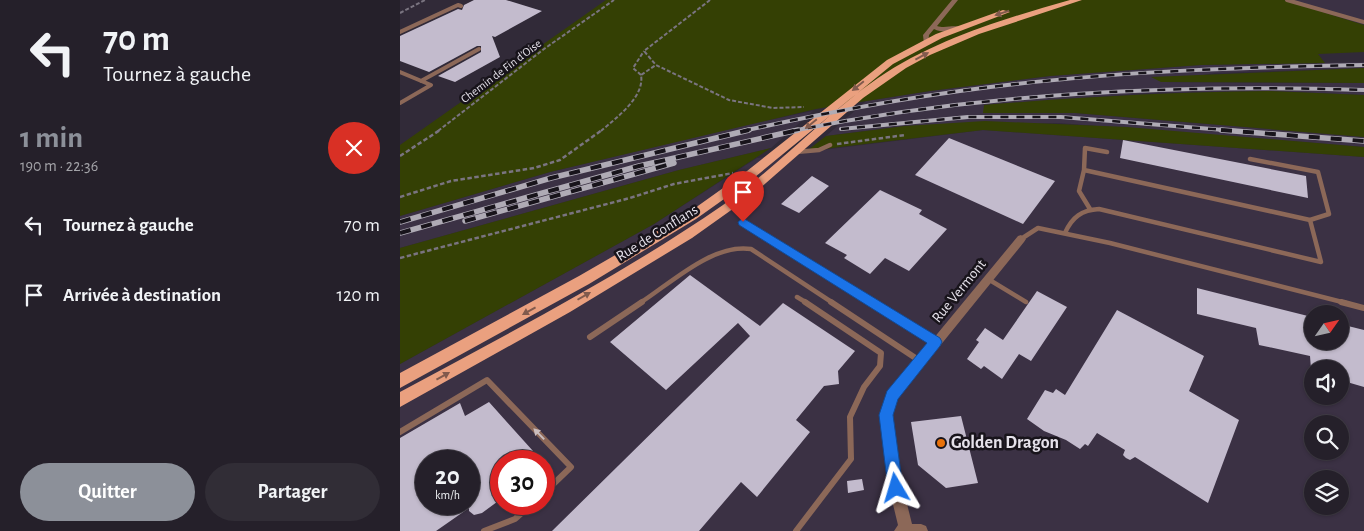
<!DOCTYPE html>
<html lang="fr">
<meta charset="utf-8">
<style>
:root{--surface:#25202a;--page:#312d36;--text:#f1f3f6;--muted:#a3a3a8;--line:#423e47;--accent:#8c9099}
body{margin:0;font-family:"Alegreya Sans",sans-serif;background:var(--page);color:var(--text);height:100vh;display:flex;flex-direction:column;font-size:19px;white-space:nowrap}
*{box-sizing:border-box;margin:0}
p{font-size:16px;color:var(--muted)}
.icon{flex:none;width:28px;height:28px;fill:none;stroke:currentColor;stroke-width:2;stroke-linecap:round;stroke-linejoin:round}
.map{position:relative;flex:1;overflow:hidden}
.details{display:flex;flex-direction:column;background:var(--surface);width:400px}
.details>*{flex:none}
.guide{background:#25202a;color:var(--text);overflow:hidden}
.needle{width:32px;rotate:56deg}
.fabs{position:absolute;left:904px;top:305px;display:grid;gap:10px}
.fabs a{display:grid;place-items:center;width:45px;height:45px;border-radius:50%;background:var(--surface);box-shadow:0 1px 4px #0004,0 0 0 1px var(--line);font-size:25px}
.speed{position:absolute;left:15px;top:450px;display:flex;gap:10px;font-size:25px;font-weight:700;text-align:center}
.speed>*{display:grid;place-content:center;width:65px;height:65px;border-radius:50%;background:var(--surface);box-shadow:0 1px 4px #0004,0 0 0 1px var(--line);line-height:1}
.speed small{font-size:12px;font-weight:400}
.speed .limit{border:8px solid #d22;background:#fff;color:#111}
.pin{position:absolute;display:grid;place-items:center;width:42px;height:42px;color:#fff;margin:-51px -21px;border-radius:50% 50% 50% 0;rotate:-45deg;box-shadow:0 0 5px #0007}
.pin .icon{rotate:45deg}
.me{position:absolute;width:55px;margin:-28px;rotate:353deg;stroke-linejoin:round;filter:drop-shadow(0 0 4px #0008)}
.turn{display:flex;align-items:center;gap:18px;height:105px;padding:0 20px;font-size:22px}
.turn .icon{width:65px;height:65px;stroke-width:2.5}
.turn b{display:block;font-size:35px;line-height:42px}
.round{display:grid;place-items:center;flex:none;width:52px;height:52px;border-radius:26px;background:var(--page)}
.overview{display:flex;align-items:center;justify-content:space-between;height:85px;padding:0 20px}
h1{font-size:30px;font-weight:600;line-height:38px;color:var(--accent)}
.action{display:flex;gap:10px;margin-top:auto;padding:10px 20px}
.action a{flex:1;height:58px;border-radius:30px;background:var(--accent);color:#fff;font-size:20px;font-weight:600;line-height:58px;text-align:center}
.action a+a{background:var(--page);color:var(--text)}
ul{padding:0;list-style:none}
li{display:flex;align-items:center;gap:15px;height:70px;padding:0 20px}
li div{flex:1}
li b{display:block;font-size:19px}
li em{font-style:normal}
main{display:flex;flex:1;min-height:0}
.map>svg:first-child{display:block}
.built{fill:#3b3144;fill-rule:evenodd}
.green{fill:#344004}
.building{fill:#c3bbcd;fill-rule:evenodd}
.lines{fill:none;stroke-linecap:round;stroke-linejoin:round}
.path-far1{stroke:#7a7480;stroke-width:2;stroke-dasharray:4 2;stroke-linecap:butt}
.path{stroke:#7a7480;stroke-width:2.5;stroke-dasharray:4.5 2.5;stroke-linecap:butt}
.service-far2{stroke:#8c6858;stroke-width:4}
.service-far1{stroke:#8c6858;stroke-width:4.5}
.service{stroke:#8c6858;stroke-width:6}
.minor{fill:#8c6858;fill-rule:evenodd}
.primary{fill:#eaa07f;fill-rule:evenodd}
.rail-far1-casing{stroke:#afabb5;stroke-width:4}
.rail-casing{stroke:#afabb5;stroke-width:5.5}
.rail-far1{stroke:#18141b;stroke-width:2.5;stroke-dasharray:8;stroke-linecap:butt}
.rail{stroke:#18141b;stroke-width:4;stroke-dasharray:11;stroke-linecap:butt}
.oneway{fill:#815a4d}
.oneway2{fill:#cabdbe}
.route{fill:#1a73e8;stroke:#114b97}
.food-dot{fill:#e8710a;stroke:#18141b;stroke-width:2}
.labels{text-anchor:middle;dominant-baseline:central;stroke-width:5;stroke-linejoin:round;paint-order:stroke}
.far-street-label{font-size:12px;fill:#e5e1ea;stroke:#18141b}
.street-label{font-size:15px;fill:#e5e1ea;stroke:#18141b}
.near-poi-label{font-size:18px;font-weight:bold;fill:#e5e1ea;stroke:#18141b;text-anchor:start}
</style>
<main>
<section class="details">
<div class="guide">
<div class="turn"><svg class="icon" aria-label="left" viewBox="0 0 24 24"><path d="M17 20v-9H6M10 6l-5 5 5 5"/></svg><div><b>70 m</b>Tournez à gauche</div></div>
</div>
<div class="overview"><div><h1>1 min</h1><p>190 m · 22:36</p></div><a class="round" style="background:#d93025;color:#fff"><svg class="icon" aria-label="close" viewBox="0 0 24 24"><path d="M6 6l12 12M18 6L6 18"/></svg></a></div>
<ul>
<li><svg class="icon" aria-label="left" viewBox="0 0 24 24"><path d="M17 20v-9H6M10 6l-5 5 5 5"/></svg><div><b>Tournez à gauche</b></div><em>70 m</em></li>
<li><svg class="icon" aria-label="arrive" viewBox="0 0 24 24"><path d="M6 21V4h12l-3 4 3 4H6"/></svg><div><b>Arrivée à destination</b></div><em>120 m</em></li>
</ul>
<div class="action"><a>Quitter</a><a>Partager</a></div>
</section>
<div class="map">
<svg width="964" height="531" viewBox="0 0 964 531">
<rect width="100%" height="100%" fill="#312a38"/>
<!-- built -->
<path class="built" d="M884 0H964V25Z
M964 62V68L815 73 761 82 964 83V95L869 91 749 93 584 105V112L675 113 964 137V147L659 123 505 126 426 136 466 101 530 91 650 76 801 65Z
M413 111 371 148 279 170 0 248V216L150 172 345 125Z
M583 130 964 157V531H0V364L254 224 357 158ZM912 314H940V341H912ZM912 369H940V396H912ZM912 424H940V451H912ZM26 461H69V504H26ZM101 461H144V504H101ZM912 479H940V506H912Z"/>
<!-- green -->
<path class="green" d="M206 0H884L964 25V52L918 54 925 63 801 65 650 76 530 91 416 109 150 172 0 216V145Z
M964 68V83L761 82 751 77Z
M869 91 964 95V137L675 113H583L584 105C679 97 773 92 869 91Z
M585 121 727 127 964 147V157L583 130 432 148 404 153 426 136 505 126Z
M371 148 254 224 0 364V248L279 170Z"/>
<!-- building -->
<path class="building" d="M74 0H106L142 11 95 37 92 36 100 57 55 82 38 76 81 52V46H77L29 72 0 61V36L58 9 62 10 64 5Z
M549 138 655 181 623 224 515 175Z
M723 140 906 176 908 198 720 158Z
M412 176 429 186 399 213 381 204Z
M480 190 522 210 519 214 547 229 509 271 485 258 470 274 444 258 447 255 425 243Z
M290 275 360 326 383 303 455 351 438 371 439 384 424 386 396 420 410 432 357 497 341 482 299 531H152L350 336 338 323 266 390 210 342Z
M797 288 912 317V341H940V324L964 330V387L940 380V369H911L910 356 859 345 856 328 797 314Z
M637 291 667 307 631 361 619 354 602 379 584 366 581 369 567 359 579 342 576 340 585 328 603 340Z
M717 310 804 356 789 391 839 420 808 503 735 457 730 460 726 458 723 455 725 450 697 433 688 446 685 444 680 449 666 440 644 431 627 419 645 390 653 393 656 389 665 395Z
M89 402 142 461H101V499L82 513 74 515 69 511V508L36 531H0V438L60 403 65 416ZM26 461H69V504H26Z
M561 416 578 483 546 488 518 465 511 422Z
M462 479 464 490 448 493 447 481Z"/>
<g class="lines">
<!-- path-far1 -->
<path class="path-far1" d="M310 0 244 51 256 65 329 100 373 108 404 107
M0 13 25 0
M241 75 233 68 244 51
M38 131 144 49 214 0
M201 131C216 118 245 97 241 75L256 65"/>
<!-- path -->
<path class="path" d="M437 144 505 135
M0 156 40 130
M0 197 51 181 134 168 160 160 202 130
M0 258 230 198 274 184 333 173"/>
<!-- service-far2 -->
<path class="service-far2" d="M887 0 964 22
M0 32 58 5 61 6
M0 72 31 85 0 103
M21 81 79 49"/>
<!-- service-far1 -->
<path class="service-far1" d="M396 152 419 150 430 145
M850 159 918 172 929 214 910 220
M684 170 685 148 707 152
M343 222 474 303
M665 233C672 217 682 210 699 209L921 262 910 220 684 170 679 191 690 209
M621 239 638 228 710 243 946 303
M588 279 626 302
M397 297 407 303
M240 303C271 283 313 243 351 249L433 303"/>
<!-- service -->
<path class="service" d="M431 302 520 361
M472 302 536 342
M941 302 964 308
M190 337 242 302
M0 432 87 380 171 467 144 493
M84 531 115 519 132 504
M396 531 451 459 450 417 464 387 480 366 481 353 405 302"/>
<!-- minor -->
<path class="minor" d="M552 0H558L537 26C545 29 555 24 562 28 555 32 542 33 534 29L529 35 528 44H524L523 35Z
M621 235 626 239 624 242 497 399 492 415 503 488 512 524H521L526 526 528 531H494L498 525 489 488 480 415 486 396 618 236Z"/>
<!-- primary -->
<path class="primary" d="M670 0H682L579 34 530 55 506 68 463 98 351 196 292 238 170 312 0 407V392C109 333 220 276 323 205 378 167 423 116 478 78 536 39 603 19 670 0Z
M603 10 610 12 542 38 493 64 355 177 296 219 189 284 0 388V373L179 276 288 213 347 171 487 60 536 34Z"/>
<!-- rail-far1 casing -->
<g class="rail-far1-casing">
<path id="rail-far1" d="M441 129 568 117H661L837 131
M343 131C433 111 524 94 616 84 731 71 848 67 964 65
M392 131C581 93 771 84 964 90"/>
</g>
<!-- rail casing -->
<g class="rail-casing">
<path id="rail" d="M821 130 964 141
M65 221 274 163
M0 222 151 178 349 130
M0 233 239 166 398 130"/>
</g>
<!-- rail-far1 -->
<use href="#rail-far1" class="rail-far1"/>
<!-- rail -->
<use href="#rail" class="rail"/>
</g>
<!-- one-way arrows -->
<defs><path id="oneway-solid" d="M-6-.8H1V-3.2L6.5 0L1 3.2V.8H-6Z" transform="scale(1.25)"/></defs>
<g class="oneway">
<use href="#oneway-solid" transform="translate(602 13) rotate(163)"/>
<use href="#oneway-solid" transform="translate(522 56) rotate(-28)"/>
<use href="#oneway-solid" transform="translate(458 86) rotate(141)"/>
<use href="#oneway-solid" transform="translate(411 124) rotate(141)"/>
<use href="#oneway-solid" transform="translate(184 296) rotate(-30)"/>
<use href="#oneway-solid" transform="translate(129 311) rotate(151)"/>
<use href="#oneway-solid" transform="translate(43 376) rotate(-29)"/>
</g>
<use class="oneway2" href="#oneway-solid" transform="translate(139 434) rotate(-134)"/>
<!-- route -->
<path class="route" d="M343 218 540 338 542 342 540 346 498 399 493 415 503 488 501 493 496 496 490 493 488 488 479 415 487 391 527 343 339 225 338 222Z"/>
<!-- markers -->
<circle class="food-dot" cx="541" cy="443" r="5"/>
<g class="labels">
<!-- far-street labels -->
<g class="far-street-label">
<text transform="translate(101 71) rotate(-37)">Chemin de Fin d'Oise</text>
</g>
<!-- street labels -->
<g class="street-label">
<text transform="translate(257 233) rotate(-32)">Rue de Conflans</text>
<text transform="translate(559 291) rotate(-51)">Rue Vermont</text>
</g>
<!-- near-poi labels -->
<g class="near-poi-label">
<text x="551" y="443">Golden Dragon</text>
</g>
</g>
</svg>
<div class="fabs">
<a><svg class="needle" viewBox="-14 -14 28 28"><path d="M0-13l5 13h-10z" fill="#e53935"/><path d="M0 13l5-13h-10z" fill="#a3a3a8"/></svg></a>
<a><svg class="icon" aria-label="sound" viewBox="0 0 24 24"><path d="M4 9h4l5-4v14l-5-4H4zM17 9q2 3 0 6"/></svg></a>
<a><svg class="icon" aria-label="search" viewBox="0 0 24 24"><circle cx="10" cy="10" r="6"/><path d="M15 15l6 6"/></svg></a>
<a><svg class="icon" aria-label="layers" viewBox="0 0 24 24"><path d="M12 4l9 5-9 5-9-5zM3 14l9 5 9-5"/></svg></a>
</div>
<div class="speed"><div>20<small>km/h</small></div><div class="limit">30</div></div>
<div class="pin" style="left:343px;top:222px;background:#d93025"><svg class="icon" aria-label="arrive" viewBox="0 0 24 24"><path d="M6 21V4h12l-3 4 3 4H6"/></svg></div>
<svg class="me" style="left:496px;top:488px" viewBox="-20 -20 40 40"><path d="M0-17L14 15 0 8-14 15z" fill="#1a73e8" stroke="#fff" stroke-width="4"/></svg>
</div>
</main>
